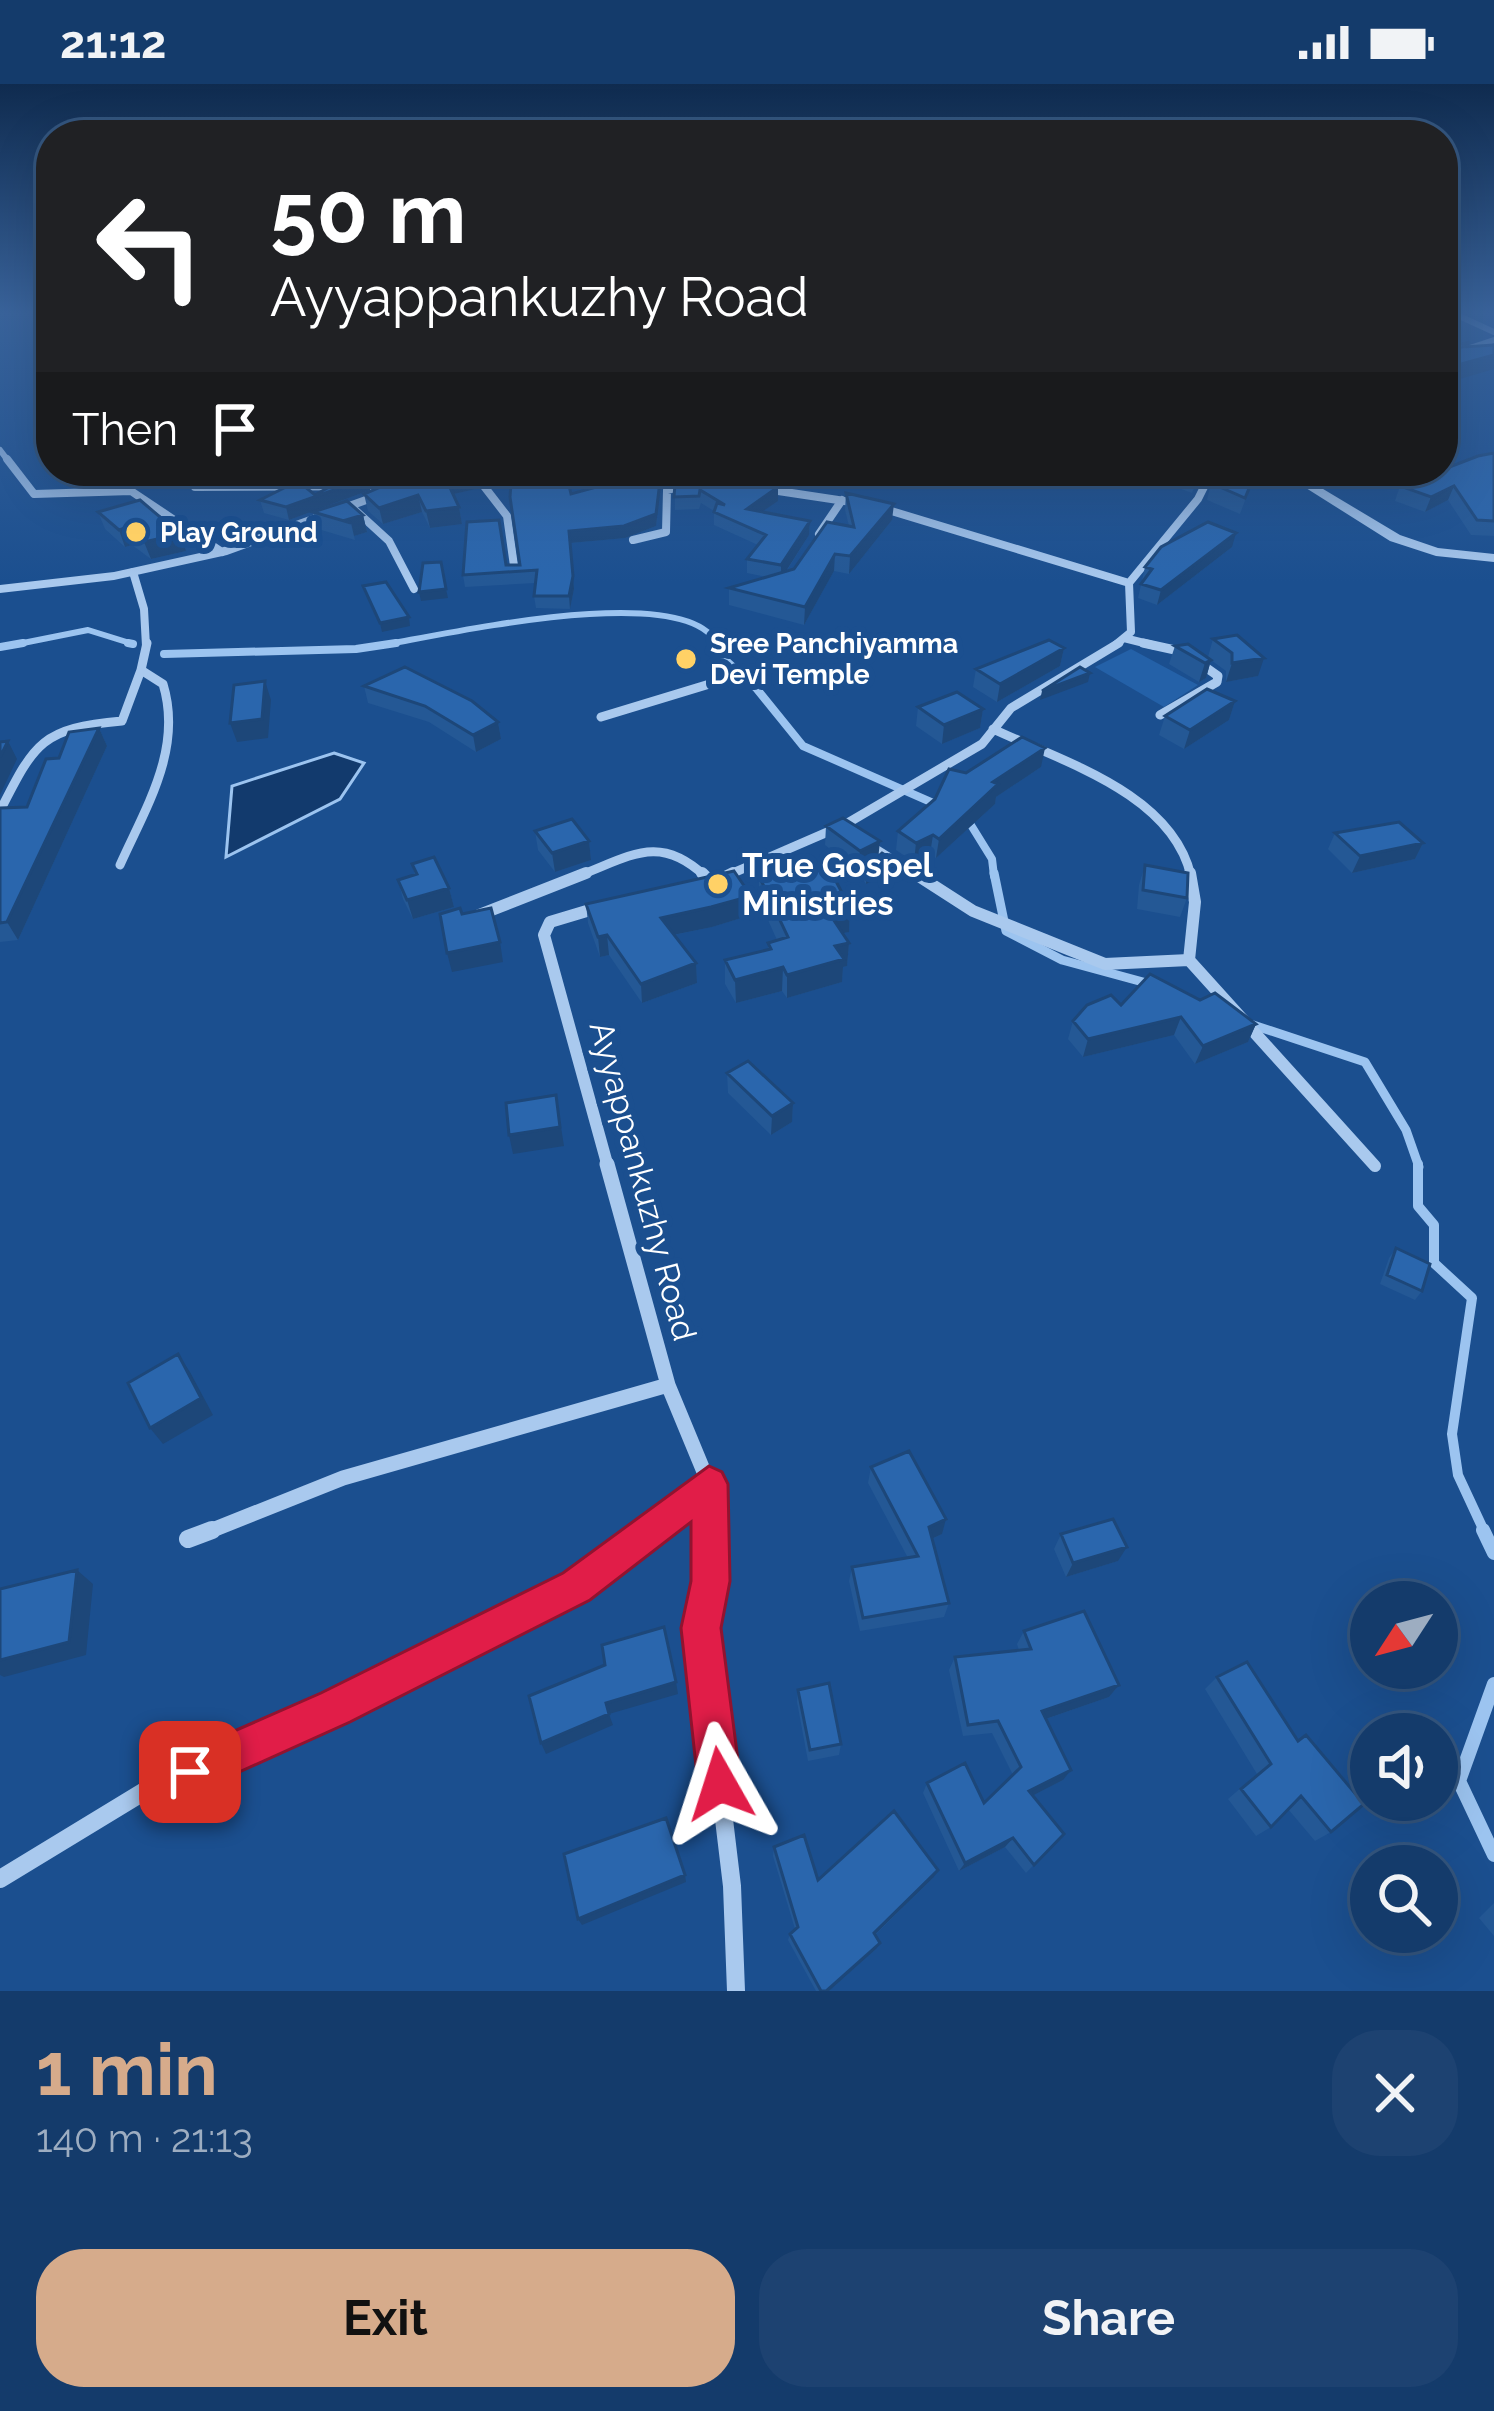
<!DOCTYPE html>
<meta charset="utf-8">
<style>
:root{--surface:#143b6b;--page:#1d4271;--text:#f1f3f6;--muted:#9dadc1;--line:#33557e;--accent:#d6ab8b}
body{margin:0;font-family:Raleway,sans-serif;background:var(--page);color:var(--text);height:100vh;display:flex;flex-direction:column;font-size:45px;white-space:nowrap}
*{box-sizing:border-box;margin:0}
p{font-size:39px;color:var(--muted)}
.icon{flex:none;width:66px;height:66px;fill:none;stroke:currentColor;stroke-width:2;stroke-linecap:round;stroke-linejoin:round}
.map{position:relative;height:1907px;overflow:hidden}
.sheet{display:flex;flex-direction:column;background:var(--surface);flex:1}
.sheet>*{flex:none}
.guide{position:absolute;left:36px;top:36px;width:1422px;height:366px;border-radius:48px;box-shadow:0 12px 48px #0002,0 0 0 3px var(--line);background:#202124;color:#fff;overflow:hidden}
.needle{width:78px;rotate:234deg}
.buttons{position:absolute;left:1350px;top:1497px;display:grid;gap:24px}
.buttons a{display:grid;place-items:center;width:108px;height:108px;border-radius:50%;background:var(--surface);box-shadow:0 12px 48px #0002,0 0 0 3px var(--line);font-size:60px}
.pin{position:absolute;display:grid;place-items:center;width:102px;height:102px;color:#fff;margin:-51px;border-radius:24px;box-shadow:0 6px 18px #0006}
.me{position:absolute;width:132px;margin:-66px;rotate:354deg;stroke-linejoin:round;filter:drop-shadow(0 0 9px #0008)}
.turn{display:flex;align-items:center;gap:42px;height:252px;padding:0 36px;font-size:54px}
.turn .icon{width:156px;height:156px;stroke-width:2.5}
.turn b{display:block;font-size:84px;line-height:102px}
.then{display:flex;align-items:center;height:114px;padding:0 36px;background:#0003;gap:24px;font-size:45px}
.round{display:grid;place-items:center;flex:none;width:126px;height:126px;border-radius:48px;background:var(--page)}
.headline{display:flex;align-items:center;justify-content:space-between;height:204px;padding:0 36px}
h1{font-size:72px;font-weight:700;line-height:90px;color:var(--accent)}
.button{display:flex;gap:24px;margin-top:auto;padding:24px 36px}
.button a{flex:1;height:138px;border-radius:48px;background:var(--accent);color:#111;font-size:48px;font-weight:700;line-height:138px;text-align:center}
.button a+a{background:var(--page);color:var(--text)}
.status{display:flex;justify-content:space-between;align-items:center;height:84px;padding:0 60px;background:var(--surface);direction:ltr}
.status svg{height:33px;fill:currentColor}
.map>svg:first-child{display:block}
.green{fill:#2461a8}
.water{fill:#123a6d;stroke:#9cc4f0;stroke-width:3}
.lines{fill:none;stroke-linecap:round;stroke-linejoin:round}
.stream-far4{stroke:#9cc4f0;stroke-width:6}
.stream-far3{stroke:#9cc4f0;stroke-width:8}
.stream-far2{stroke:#9cc4f0;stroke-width:9}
.stream-far1{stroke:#9cc4f0;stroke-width:10}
.stream{stroke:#9cc4f0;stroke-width:14}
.minor-far5{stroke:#a9c9ee;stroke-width:6}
.minor-far4{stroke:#a9c9ee;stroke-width:8}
.minor-far3{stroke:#a9c9ee;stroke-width:9}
.minor-far2{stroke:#a9c9ee;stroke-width:12}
.minor-far1{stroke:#a9c9ee;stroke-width:15}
.minor{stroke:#a9c9ee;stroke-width:18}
.tertiary{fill:#a9c9ee;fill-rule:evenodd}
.wall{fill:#245895}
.shaded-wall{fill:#1d4779}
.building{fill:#2a66ad;stroke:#1d4779;stroke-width:3}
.route{fill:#e11d48;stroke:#92132f;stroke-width:3}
.poi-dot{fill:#ffd166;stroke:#1b4f8f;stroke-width:4.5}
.labels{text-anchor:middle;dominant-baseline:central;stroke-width:12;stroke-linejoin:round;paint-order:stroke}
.far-poi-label{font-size:27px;font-weight:bold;fill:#fff;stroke:#1b4f8f;text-anchor:start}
.poi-label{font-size:33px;font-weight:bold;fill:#fff;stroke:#1b4f8f;text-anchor:start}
.street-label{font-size:33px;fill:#fff;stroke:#1b4f8f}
</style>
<div class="status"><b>21:12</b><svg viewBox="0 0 49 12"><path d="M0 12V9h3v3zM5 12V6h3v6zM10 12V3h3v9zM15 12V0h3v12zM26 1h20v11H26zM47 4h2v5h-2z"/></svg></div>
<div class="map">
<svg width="1494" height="1907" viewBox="0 0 1494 1907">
<rect width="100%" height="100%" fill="#1b4f8f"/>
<!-- green -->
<path class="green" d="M1131 565 1198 601 1164 623 1095 583Z"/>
<!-- water -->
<path class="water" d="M334 669 364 679 340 715 226 773 232 702Z"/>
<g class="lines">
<!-- stream-far4 -->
<path class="stream-far4" d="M8 562 88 546 133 560
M377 562C439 552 690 493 718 562"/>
<!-- stream-far3 -->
<path class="stream-far3" d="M128 559 133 560
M717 559 723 574 756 604 803 662 940 722
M0 563 23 559
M164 570 356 565 396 559
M966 733 992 775 994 792"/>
<!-- stream-far2 -->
<path class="stream-far2" d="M994 789 1006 847 1062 876 1154 901
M1247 939 1365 978 1406 1046 1419 1083"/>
<!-- stream-far1 -->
<path class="stream-far1" d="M1418 1080V1122L1434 1141V1179L1472 1214 1452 1350 1458 1391 1485 1449"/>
<!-- stream -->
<path class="stream" d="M1483 1446 1494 1469
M1494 1600 1459 1697 1494 1771"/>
<!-- minor-far5 -->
<path class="minor-far5" d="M1457 231 1494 248
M1443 273 1494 256
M0 366 9 378"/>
<!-- minor-far4 -->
<path class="minor-far4" d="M7 375 34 410 131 407 222 468
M473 388 507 432 515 489
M195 403 398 402
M765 405 858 419
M878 423 1129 499
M354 425 389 457 414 505
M819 450 842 416
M633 456 666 448 667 406 687 401
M133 488 144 525 146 562
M1124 554 1156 562
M1114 562 1131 548 1129 499 1198 415 1212 387"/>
<!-- minor-far3 -->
<path class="minor-far3" d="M1143 559 1184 568 1218 592 1217 598 1160 631
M601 633 726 595
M993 645C1061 677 1172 709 1191 792
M0 727C35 658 42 644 122 637L141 586
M866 759 919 792
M120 781C146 723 183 665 163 600L141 586 147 559
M578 792C631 772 659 749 705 792
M726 792 846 740 982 660 1011 624 1119 559"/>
<!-- minor-far2 -->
<path class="minor-far2" d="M702 789 711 798
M914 789 973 827 1105 880 1189 876
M1190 789 1195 818 1189 876 1375 1082
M725 793 733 789
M600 823 550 838 544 851 608 1083
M479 831 586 789"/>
<!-- minor-far1 -->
<path class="minor-far1" d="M607 1080 668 1301 709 1400 710 1449
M205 1449 343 1394 668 1301
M647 1449 709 1400"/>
<!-- minor -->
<path class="minor" d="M709 1446 710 1497 701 1544 732 1802 736 1907
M188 1455 212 1446
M0 1795 153 1702 336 1623 577 1503 651 1446"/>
<!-- tertiary -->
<path class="tertiary" d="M1279 387H1293L1400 451 1438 464 1494 470V478L1436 472 1390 457Z
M393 402 399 406 397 409 227 471 114 496 0 509V501L114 488 218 465Z"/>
</g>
<!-- wall -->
<path class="wall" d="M1494 369V452L1471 451 1448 416 1425 428 1395 417 1400 402Z
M393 387 473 389 476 405 453 410 459 423 462 440 430 444 422 428 383 440 368 427 364 410 426 388 394 394Z
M488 387H555L571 410 647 390 645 387H707V391L661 400 656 442 625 454 570 459 574 505 570 525 536 524 534 512 535 499 465 503 463 491 506 481H520L511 398 494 401Z
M1182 387H1202L1192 409 1181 405Z
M368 394 370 406 289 436 264 429 260 416 315 411Z
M1253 395 1240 430 1207 416 1211 399Z
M675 400 778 403V417L761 428 810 437 809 451 786 488 794 485 849 442 845 426 846 409 892 436 849 490 834 487 804 541 729 521V504L767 493 747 489V475L758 461 714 441V427L701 419 699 425 675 426Z
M98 428 186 467 151 475 132 461 125 463 105 445Z
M313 428 363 431 367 448 354 452 355 456 318 445Z
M1232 463 1157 521 1138 514 1145 483Z
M1237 551 1258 592 1226 598V587L1211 576 1206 594 1199 598 1169 580 1175 562 1208 573 1213 555Z
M1064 564 1060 582 997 618 973 603 976 585Z
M364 602 498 638 501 655 476 668 429 638 368 619Z
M1235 617 1229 636 1184 665 1159 651 1165 632Z
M918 623 983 625 980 644 942 660 916 642Z
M99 644 107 662 18 856 0 858V724L27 723 59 674Z
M1041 683 996 713 995 720 936 774 930 770 914 778 896 766 898 747 966 689Z
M826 742 878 773 894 787 866 800 863 795 864 785 869 781 858 786 825 761Z
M535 747 589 757 591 776 555 788 538 766Z
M1335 749 1423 759 1415 775 1352 789 1328 765Z
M412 780 449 804 454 823 413 835 403 815 398 796 415 791Z
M1145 781 1187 814 1180 833 1137 825 1139 801Z
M759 792 850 824 849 848 842 849 849 859 847 882 843 883 842 898 787 914 782 907 736 919 725 900V876L768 865V859L777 856 759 816Z
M586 820 751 831 712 843 674 851 696 879 697 899 642 919 609 871 600 873 588 839Z
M1200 916 1256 940 1248 958 1195 980 1174 951 1083 973 1068 955 1073 937Z
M727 989 793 1019 792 1038 771 1051 728 1009Z
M1396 1164 1422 1207 1415 1216 1380 1200 1389 1174Z
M871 1383 942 1450 932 1455 949 1519 944 1533 860 1547 849 1497 852 1483 908 1474 868 1399Z
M1061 1450 1118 1477 1066 1493 1054 1465Z
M1024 1547 1119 1601 1109 1613 1046 1635 1063 1696 1033 1711 1064 1750 1026 1789 1005 1763 959 1787 923 1709 927 1699 984 1719 1013 1691 992 1649 963 1652 949 1586 955 1573 1019 1566 1017 1560Z
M1217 1593 1331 1748 1315 1757 1288 1725 1271 1743 1256 1752 1228 1715 1257 1690 1205 1605Z
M798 1606 841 1660 839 1671 808 1677 797 1618Z
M774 1763 818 1796 933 1794 875 1851 876 1865 829 1907H816L788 1856 790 1850 795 1845 773 1772Z
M1494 1819V1852L1479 1834Z"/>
<!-- shaded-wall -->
<path class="shaded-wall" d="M1494 271V285L1443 300V285Z
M393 387H432L394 394Z
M505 387H512L513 397 494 401 492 390Z
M669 387H707V391L661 400 656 442 625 454 570 459 569 447 661 389Z
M473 389 476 405 449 411 446 395Z
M368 394 370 406 289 436 286 423Z
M1454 402 1448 416 1425 428 1431 413Z
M778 403V417L747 438V425Z
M418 411 422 428 383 440 379 424Z
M894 420 892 436 849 490 850 472Z
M459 423 462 440 430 444 426 427Z
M363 431 367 448 354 452 351 439 346 436Z
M810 437 809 451 781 495V481Z
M125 444 132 461 125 463 119 446Z
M1236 449 1232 463 1157 521 1161 506Z
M180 450 186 467 151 475 144 458Z
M835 470 834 487 804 541 805 523Z
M573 492 574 505 570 525 569 512Z
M446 505 448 514 421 517 419 508Z
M409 533 410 542 382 548 380 539Z
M1064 564 1060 582 997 618 1000 600Z
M1264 574 1258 592 1226 598 1232 579Z
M1211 576 1206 594 1199 598 1205 579Z
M1090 589 1088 598 1040 616 1042 607Z
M265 597 271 616 268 654 237 658 230 639Z
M1235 617 1229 636 1184 665 1190 646Z
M983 625 980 644 942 660 944 641Z
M498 638 501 655 476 668 473 651Z
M99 644 107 662 18 856 7 838Z
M8 657 17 675 0 711V673Z
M1045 664 1041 683 996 713 995 720 936 774 939 755 993 698Z
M933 751 930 770 914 778 916 759Z
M589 757 591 776 555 788 552 769Z
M880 757 878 776 858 786 860 767Z
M1423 759 1415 775 1352 789 1360 772Z
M895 777 894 787 866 800 867 790Z
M449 804 454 823 413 835 407 816Z
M751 812V831L712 843 663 853 661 834Z
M850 824 849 848 827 852 829 829Z
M607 851 609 871 600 873 598 853Z
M500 858 503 878 452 888 447 869Z
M849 859 847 882 843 883 842 898 787 914V891L835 862Z
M696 879 697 899 642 919 641 900Z
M783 883 782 907 736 919 735 896Z
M1181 933 1174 951 1083 973 1088 955Z
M1256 940 1248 958 1195 980 1203 962Z
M556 1011 564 1062 513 1070 509 1051Z
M793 1019 792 1038 771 1051 772 1032Z
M178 1270 190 1288 213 1331 163 1360 150 1344Z
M946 1435 942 1450 925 1458 929 1443Z
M1127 1463 1118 1477 1066 1493 1073 1479Z
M77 1486 93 1500 86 1571 4 1593 0 1591V1576Z
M676 1598 678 1610 609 1630 606 1619Z
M1119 1601 1109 1613 1034 1639 1042 1627Z
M609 1630 613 1641 546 1670 541 1659Z
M1071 1686 1063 1696 1022 1717 1029 1707Z
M1013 1754 1005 1763 959 1787 965 1779Z
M938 1786 933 1794 870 1855 874 1849Z
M685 1791 686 1798 582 1841 578 1835Z
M880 1859 876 1865 829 1907H826Z"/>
<!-- building -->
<path class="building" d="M1443 258 1447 263 1470 258 1463 263 1494 261V271L1443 285Z
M1494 369V437L1477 436 1454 402 1431 413 1400 402 1478 372Z
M431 387H472L473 389 446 395 459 423 426 427 418 411 379 424 364 410 401 394Z
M512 387H555L568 397 571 410 652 388 651 387H669L661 389 656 430 624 442 569 447 573 492 569 512H534L537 486 463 491 467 438 499 436 506 481H520L510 413Z
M1184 387H1201L1194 401 1183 396Z
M1218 387H1234L1253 395 1245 414 1211 399Z
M345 394H368L286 423 260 416 298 397 315 411Z
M704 396 778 403 747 425 810 437 781 481 747 475 766 451 714 428 717 419 725 421 700 406 699 412 674 413 675 400Z
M846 409 894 420 850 472 835 470 805 523 729 504 794 485 827 438 854 443Z
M140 416 180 450 144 458 125 444 119 446 98 428Z
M347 417 363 431 346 436 351 439 313 428Z
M1208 438 1236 449 1161 506 1141 500 1152 485 1145 483 1161 463Z
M441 478 446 505 419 508 423 479Z
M386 498 409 533 380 539 363 502Z
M1237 551 1264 574 1232 579V569L1213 555Z
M1049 556 1064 564 1000 600 976 585Z
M1188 560 1211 576 1205 579 1175 562Z
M405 583 472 617 498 638 473 651 425 622 364 602Z
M1080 583 1090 589 1042 607Z
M265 597 262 635 230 639 234 601Z
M1207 605 1235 617 1190 646 1165 632Z
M957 608 983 625 944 641 918 623Z
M99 644 7 838 0 839V724L27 723 46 675 59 674 69 648Z
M1022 653 1045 664 993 698 998 700 939 755 933 751 916 759 898 747 935 715 949 685 966 689Z
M8 657 0 673V658Z
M843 734 880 757 860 767 826 742Z
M572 735 589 757 552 769 535 747Z
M1399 738 1423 759 1360 772 1335 749Z
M882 769 895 777 867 790 864 785Z
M434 773 449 804 407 816 398 796 417 790 412 780Z
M827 780 850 824 829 829 849 859 835 862 844 875 787 891 783 883 735 896 725 876 771 865 768 859 788 853 759 792Z
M1145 781 1188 789 1187 814 1143 806Z
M734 787 751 812 711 823 661 834 696 879 641 900 607 851 598 853 586 820Z
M460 824 462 830 491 824 500 858 447 869 440 830Z
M1150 890 1200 916 1215 909 1256 940 1203 962 1181 933 1088 955 1073 937 1087 921 1111 911 1121 921Z
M748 977 793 1019 772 1032 727 989Z
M556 1011 560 1043 509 1051 506 1019Z
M1396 1164 1430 1180 1422 1207 1387 1191Z
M178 1270 201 1314 150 1344 128 1299Z
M909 1367 946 1435 929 1443 949 1519 863 1534 852 1483 918 1472 871 1383Z
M1113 1435 1127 1463 1073 1479 1061 1450Z
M77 1486 69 1558 0 1576V1505Z
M1084 1527 1119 1601 1042 1627 1071 1686 1029 1707 1064 1750 1034 1781 1013 1754 965 1779 927 1699 965 1679 984 1719 1021 1683 998 1637 968 1641 955 1573 1031 1565 1024 1547Z
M664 1543 676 1598 606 1619 609 1630 541 1659 529 1612 605 1581 602 1561Z
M1247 1578 1298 1657 1306 1651 1364 1720 1331 1748 1301 1712 1271 1743 1241 1705 1271 1680 1217 1593Z
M829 1599 841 1660 810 1666 798 1606Z
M894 1727 938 1786 874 1849 880 1859 826 1907H821L790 1850 798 1843 774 1763 804 1751 818 1796Z
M666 1734 685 1791 578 1835 564 1770Z"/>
<!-- sky -->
<linearGradient id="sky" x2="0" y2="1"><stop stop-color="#0f2b4f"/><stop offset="0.46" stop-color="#39639b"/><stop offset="1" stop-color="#39639b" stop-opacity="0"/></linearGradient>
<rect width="1494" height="498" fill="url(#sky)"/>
<!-- route -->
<path class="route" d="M709 1382 722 1388 728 1400 730 1497 721 1544 741 1700 735 1715 720 1721 704 1715 698 1700 681 1544 691 1497V1438L590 1516 350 1638 206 1703 190 1709 175 1703 169 1688 175 1673 321 1609 563 1489Z"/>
<!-- markers -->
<g class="poi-dot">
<circle cx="136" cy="448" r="12"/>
<circle cx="686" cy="575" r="12"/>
<circle cx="718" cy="800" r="12"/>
</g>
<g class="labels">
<!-- far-poi labels -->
<g class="far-poi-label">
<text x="160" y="448">Play Ground</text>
<text x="710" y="559">Sree Panchiyamma<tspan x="710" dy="31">Devi Temple</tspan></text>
</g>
<!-- poi labels -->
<g class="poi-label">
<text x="742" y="781">True Gospel<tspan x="742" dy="38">Ministries</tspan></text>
</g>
<!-- street labels -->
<g class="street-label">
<text transform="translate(643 1097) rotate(75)">Ayyappankuzhy Road</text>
</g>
</g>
</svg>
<div class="buttons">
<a><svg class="needle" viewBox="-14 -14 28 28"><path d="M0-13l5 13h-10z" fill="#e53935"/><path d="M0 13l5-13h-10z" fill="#9dadc1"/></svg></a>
<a><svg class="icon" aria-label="sound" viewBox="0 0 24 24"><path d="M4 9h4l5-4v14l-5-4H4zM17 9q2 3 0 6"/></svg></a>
<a><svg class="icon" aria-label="search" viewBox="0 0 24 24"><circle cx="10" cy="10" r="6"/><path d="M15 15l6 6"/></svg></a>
</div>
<div class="pin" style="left:190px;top:1688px;background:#d93025"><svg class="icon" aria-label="arrive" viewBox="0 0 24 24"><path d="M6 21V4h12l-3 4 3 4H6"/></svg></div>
<svg class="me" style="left:720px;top:1700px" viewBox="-20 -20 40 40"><path d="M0-17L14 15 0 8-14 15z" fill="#e11d48" stroke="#fff" stroke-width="4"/></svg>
<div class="guide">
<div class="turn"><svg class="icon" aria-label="left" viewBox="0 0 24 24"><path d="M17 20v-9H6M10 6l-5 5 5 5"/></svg><div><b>50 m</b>Ayyappankuzhy Road</div></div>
<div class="then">Then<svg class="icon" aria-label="arrive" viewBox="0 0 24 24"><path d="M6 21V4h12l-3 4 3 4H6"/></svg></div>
</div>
</div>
<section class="sheet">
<div class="headline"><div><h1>1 min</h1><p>140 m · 21:13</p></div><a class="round"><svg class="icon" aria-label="close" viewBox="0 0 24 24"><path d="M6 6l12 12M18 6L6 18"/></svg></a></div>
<div class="button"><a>Exit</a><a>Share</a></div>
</section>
